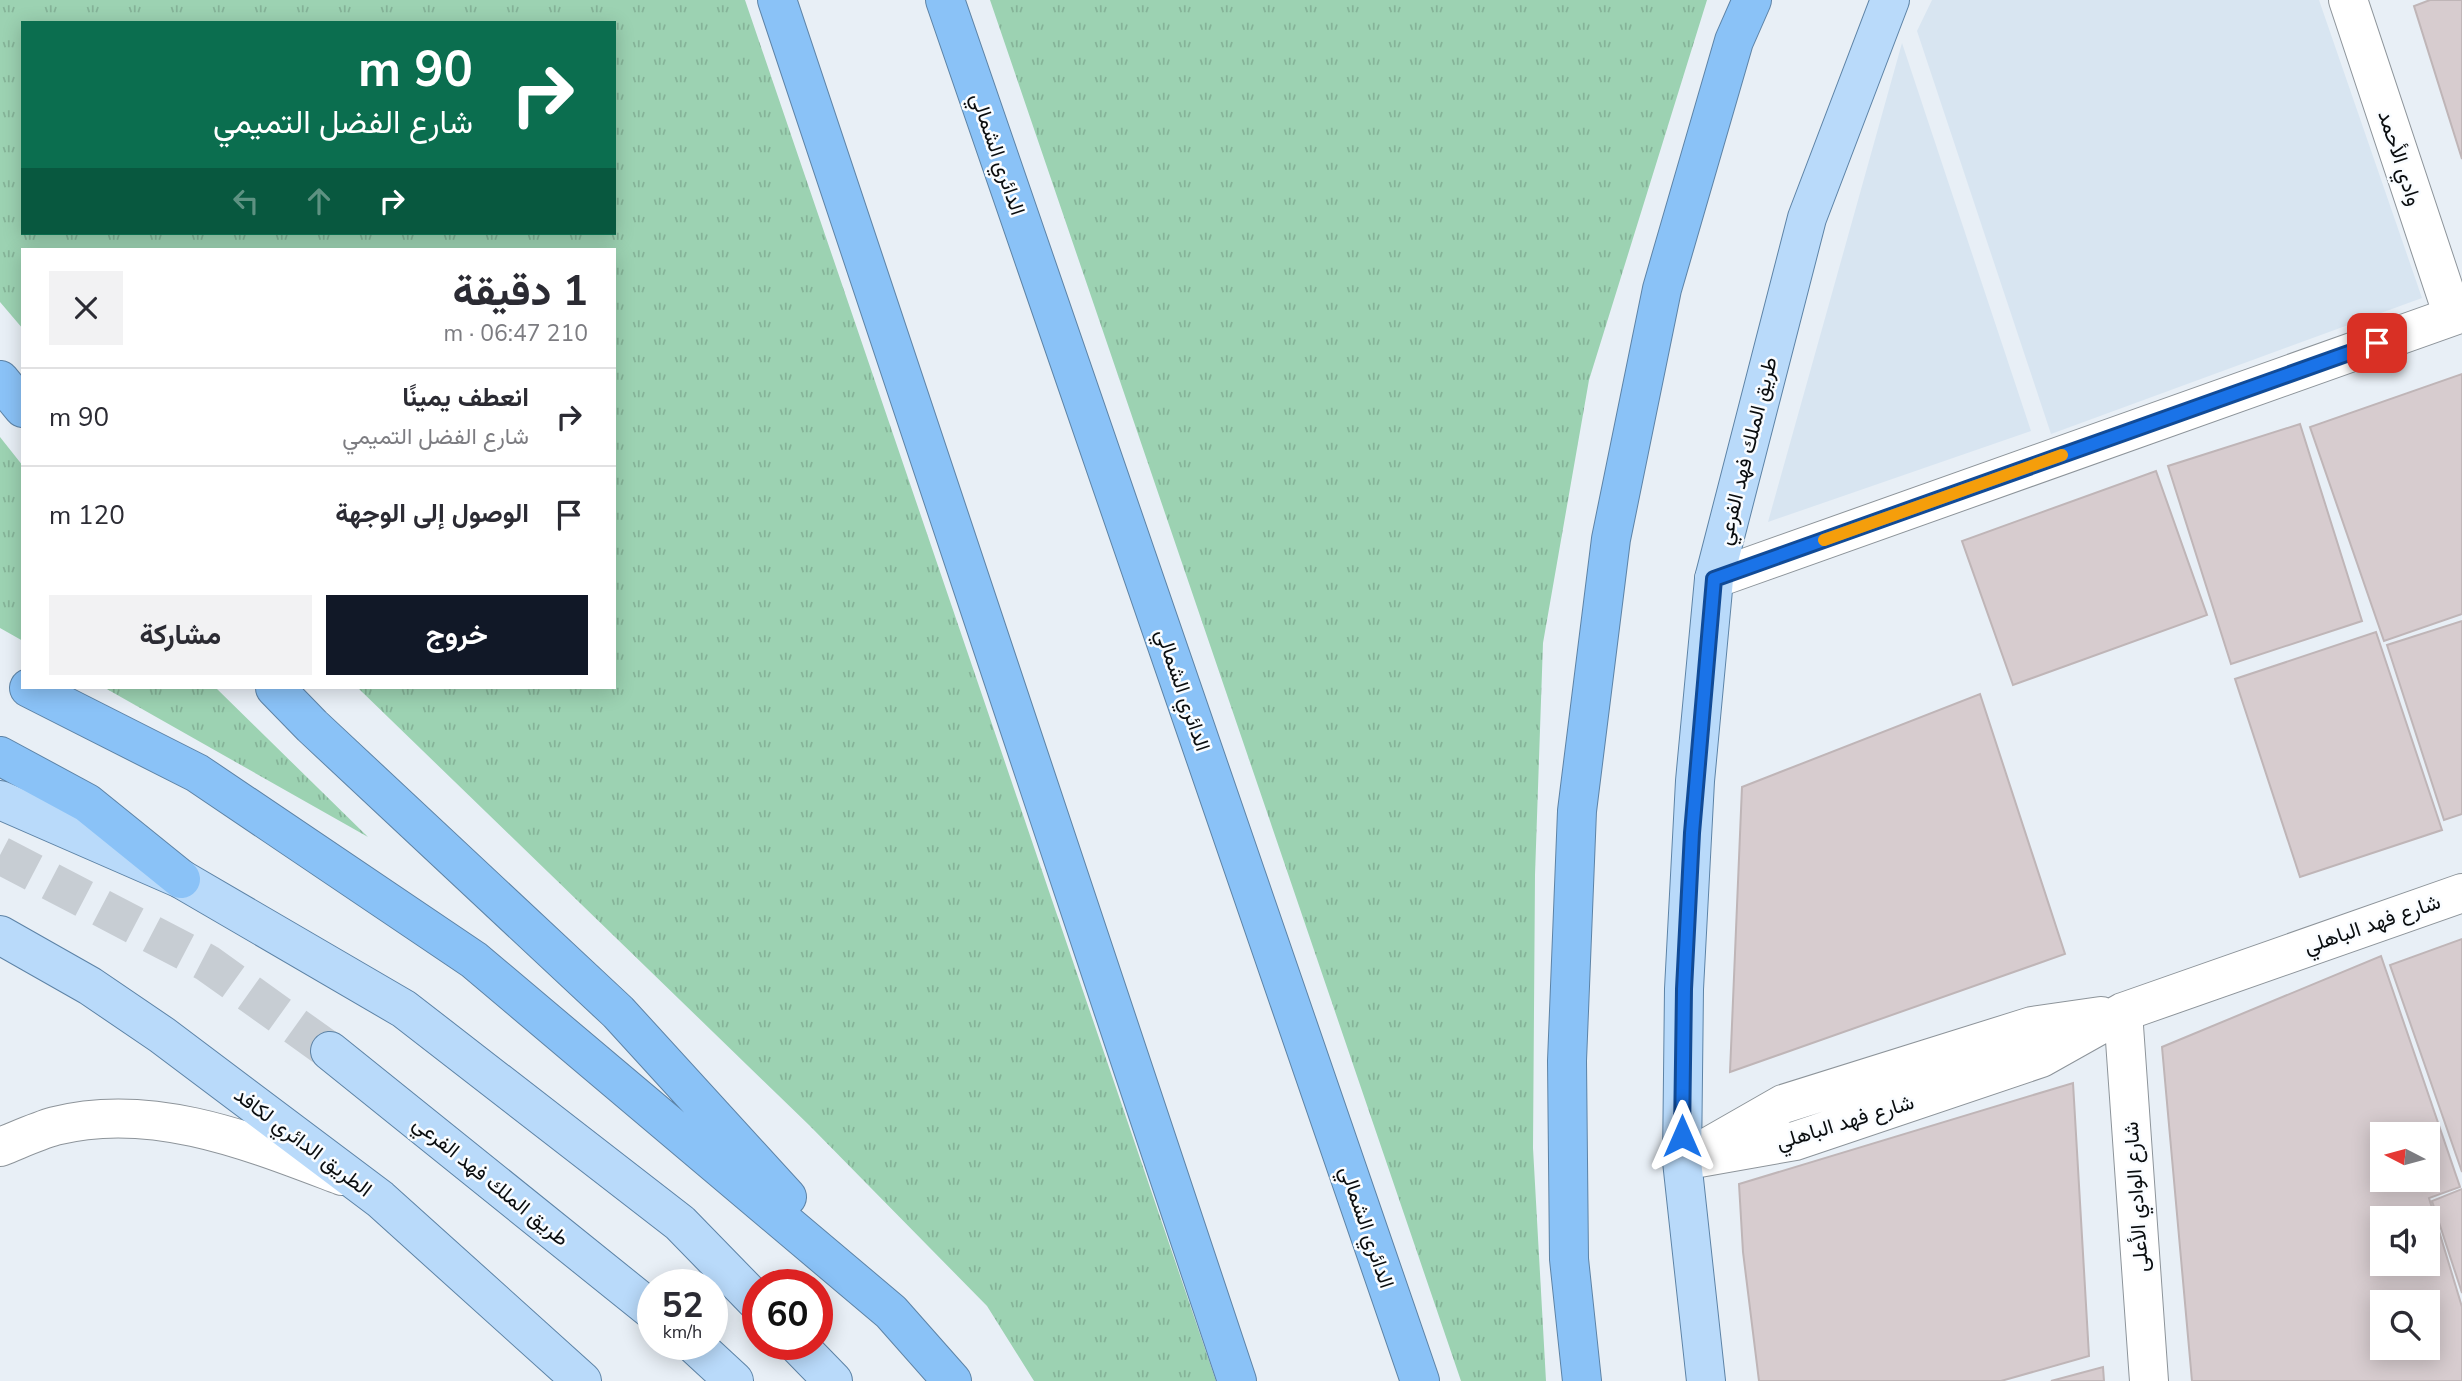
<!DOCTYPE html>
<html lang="ar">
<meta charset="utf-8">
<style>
:root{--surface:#fff;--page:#f2f2f3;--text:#2b2b33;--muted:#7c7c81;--line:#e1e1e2;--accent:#111827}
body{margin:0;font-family:"Nunito Sans",Vazirmatn,sans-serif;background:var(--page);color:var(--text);direction:rtl;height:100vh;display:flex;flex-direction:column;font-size:26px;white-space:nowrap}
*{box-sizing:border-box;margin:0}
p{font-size:23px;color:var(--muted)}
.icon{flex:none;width:38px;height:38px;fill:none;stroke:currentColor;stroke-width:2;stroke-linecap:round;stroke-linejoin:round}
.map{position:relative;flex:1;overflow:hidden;direction:ltr}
.details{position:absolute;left:21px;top:248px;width:595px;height:441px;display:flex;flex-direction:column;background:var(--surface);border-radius:0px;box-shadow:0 4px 18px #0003;direction:rtl}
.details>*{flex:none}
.top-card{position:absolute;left:21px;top:21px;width:595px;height:214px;border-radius:0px;box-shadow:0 4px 18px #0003;direction:rtl;background:#0b6e4f;color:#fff;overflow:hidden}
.needle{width:46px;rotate:276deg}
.buttons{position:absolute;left:2370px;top:1122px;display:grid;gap:14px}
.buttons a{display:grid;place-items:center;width:70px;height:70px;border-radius:0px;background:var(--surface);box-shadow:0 4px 18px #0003;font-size:35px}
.speed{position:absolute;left:637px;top:1269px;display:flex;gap:14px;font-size:35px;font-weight:700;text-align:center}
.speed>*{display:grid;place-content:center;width:91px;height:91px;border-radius:50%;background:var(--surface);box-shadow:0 4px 18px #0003;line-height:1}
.speed small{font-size:18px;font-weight:400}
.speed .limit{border:10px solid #d22;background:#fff;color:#111}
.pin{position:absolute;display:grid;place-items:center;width:60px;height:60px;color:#fff;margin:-30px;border-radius:14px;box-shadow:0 4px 10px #0006}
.me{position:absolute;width:77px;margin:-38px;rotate:0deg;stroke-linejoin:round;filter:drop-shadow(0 0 5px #0008)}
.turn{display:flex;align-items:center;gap:24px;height:147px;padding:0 28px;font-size:32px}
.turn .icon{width:91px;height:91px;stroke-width:2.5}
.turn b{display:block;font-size:49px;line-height:60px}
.lanes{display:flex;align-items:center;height:66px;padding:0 28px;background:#0003;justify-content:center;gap:35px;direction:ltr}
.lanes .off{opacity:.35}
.round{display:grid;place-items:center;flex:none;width:74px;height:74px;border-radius:0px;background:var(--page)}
.summary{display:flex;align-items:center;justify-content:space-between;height:119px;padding:0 28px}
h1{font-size:42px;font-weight:700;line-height:52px}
.cta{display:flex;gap:14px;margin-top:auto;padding:14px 28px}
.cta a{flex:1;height:80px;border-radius:0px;background:var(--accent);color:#fff;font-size:28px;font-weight:700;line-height:80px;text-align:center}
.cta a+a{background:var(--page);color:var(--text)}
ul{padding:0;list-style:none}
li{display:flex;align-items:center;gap:21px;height:98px;padding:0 28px;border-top:2px solid var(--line)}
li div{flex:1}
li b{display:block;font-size:26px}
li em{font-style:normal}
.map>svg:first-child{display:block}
.built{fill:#d8e5f1}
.grass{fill:url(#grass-tufts);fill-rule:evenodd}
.building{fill:#d7cccf;stroke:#bfb5b7;stroke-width:2;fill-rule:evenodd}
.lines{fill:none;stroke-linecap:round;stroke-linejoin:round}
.primary-tunnel{stroke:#c7cdd3;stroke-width:38;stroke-dasharray:38 19;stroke-linecap:butt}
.street-casing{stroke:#8d949a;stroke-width:40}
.primary-casing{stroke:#5d83a6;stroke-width:40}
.highway-casing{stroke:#5d83a6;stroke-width:40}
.street{stroke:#fff;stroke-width:38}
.primary{stroke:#b9dafa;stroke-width:38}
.highway{stroke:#8ac2f7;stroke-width:38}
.route-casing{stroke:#114b97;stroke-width:18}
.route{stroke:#1a73e8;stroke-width:12}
.slow{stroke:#f59e0b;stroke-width:12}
.labels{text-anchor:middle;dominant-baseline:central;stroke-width:5;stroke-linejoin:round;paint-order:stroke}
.street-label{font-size:21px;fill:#0a0d0f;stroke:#f9fcff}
</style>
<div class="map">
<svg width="2462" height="1381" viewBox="0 0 2462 1381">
<defs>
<pattern id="grass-tufts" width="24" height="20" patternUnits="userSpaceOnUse" patternTransform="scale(1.75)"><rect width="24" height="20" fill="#9cd2b2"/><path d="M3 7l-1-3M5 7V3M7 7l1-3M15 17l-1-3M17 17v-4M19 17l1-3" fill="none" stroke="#85b398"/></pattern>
</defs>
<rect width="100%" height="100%" fill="#e8eff6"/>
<!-- built -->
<path class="built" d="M1932 0H2319L2422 298 2051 434 1917 31Z
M1902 43 2031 431 1768 522Z"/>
<!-- grass -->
<path class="grass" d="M0 0H745L1216 1381H1034L987 1306 809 1125 358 688H614V250H23V329L0 302ZM23 23H614V233H23Z
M990 0H1707L1589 380 1543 643 1535 875 1533 1148 1546 1381H1461Z
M0 437 23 466V641L0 628Z
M105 688H216L368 837Z"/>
<!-- building -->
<path class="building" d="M2430 0H2462V159L2414 6Z
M2462 374V614L2384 641 2310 427Z
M2300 424 2362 621 2231 664 2168 466Z
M2156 471 2207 615 2013 685 1962 541Z
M2462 621V814L2444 820 2387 645Z
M2376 632 2442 830 2300 877 2235 679Z
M1980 694 2065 954 1730 1072 1742 787Z
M2462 939V1172L2390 965Z
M2381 956 2460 1187 2429 1198 2462 1307V1381H2192L2162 1047ZM2382 1134H2427V1180H2382ZM2382 1218H2427V1264H2382ZM2382 1302H2427V1348H2382Z
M2073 1083 2089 1356 2001 1381H1759L1743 1252 1739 1184Z
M2462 1189V1293L2432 1201Z
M2103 1367 2104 1381H2051Z"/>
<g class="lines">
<!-- primary-tunnel -->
<path class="primary-tunnel" d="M0 855 207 963 330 1051"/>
<!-- street casing -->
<g class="street-casing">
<path id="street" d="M2348 0 2453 316
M1714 579 2462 313
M2123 1012 2149 1381
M0 1147C18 1140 37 1131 55 1126 153 1101 252 1142 342 1176
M1706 1148 1783 1104 2032 1026 2101 1016
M1682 1161 1795 1141 2041 1058 2123 1012 2462 893"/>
</g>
<!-- primary casing -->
<g class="primary-casing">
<path id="primary" d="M0 800 181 879 404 1009 680 1223 758 1303
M0 935 90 986 162 1035 380 1199 582 1381
M330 1051 653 1311
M694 1344 734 1381
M797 1344 833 1381
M1706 1381 1682 1161 1684 989 1695 781 1714 579 1807 218 1890 0"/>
</g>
<!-- highway casing -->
<g class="highway-casing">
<path id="highway" d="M777 0 1237 1381
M945 0 1420 1381
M0 380 23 408
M29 688 197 773 474 960 891 1312 952 1381
M275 688 312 726 618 1012 787 1197
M0 756 87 803 181 879
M1582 1381 1569 1259 1567 1061 1577 811 1611 539 1662 289 1734 41 1752 0"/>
</g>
<!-- street -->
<use href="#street" class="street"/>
<!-- primary -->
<use href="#primary" class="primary"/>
<!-- highway -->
<use href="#highway" class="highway"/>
</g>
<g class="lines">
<!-- route casing -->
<g class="route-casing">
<path id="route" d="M1682 1136 1684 989 1692 833 1714 579 2377 343"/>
</g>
<!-- route -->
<use href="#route" class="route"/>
<!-- slow -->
<path class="slow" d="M1824 540 2062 455"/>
</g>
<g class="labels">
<!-- street labels -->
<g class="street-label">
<text transform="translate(998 154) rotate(71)">الدائري الشمالي</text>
<text transform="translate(2400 158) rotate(72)">وادي الأحمد</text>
<text transform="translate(1747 451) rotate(-76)">طريق الملك فهد الفرعي</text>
<text transform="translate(1183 690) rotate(71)">الدائري الشمالي</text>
<text transform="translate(2372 924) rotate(-19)">شارع فهد الباهلي</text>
<text transform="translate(1845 1122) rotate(-17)">شارع فهد الباهلي</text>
<text transform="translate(303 1142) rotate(37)">الطريق الدائري لكافد</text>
<text transform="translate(491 1181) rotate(39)">طريق الملك فهد الفرعي</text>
<text transform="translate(2136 1197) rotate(-94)">شارع الوادي الأعلى</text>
<text transform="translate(1367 1227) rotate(71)">الدائري الشمالي</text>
</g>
</g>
</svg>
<div class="buttons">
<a><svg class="needle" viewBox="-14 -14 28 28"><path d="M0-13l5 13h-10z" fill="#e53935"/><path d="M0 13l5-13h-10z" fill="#7c7c81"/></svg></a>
<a><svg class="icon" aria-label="sound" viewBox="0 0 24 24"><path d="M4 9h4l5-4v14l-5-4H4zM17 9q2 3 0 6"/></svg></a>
<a><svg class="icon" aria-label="search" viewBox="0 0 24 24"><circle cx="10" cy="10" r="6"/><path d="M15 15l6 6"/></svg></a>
</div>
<div class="speed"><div>52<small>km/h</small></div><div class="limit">60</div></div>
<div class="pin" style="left:2377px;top:343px;background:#d93025"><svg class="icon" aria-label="arrive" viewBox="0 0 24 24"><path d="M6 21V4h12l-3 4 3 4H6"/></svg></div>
<svg class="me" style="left:1682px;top:1136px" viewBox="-20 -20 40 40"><path d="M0-17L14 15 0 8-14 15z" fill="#1a73e8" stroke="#fff" stroke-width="4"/></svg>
<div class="top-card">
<div class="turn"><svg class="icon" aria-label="right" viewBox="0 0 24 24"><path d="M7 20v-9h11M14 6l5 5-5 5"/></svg><div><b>90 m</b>شارع الفضل التميمي</div></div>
<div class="lanes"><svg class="icon off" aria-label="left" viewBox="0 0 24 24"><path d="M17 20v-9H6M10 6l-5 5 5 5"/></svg><svg class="icon off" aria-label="ahead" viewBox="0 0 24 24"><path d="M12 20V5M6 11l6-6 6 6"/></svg><svg class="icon" aria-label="right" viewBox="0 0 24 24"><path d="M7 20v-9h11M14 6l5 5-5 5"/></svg></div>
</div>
<section class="details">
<div class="summary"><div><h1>1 دقيقة</h1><p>210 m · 06:47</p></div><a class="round"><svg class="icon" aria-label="close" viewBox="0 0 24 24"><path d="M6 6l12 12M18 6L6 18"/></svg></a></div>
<ul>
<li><svg class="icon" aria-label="right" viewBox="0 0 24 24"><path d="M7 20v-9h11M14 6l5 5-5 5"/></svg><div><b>انعطف يمينًا</b><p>شارع الفضل التميمي</p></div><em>90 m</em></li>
<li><svg class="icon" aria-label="arrive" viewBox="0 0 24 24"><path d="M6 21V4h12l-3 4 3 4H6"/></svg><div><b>الوصول إلى الوجهة</b></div><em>120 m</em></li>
</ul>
<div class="cta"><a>خروج</a><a>مشاركة</a></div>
</section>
</div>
